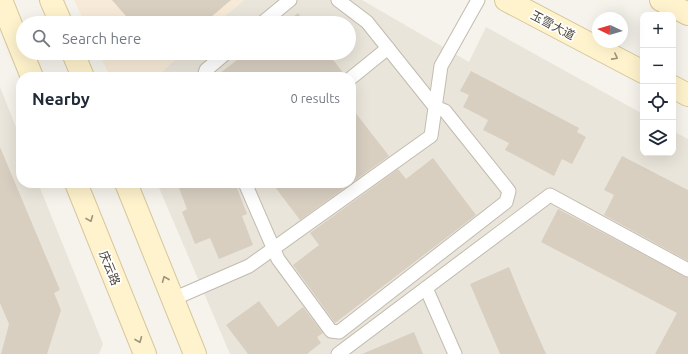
<!DOCTYPE html>
<meta charset="utf-8">
<style>
:root{--surface:#fff;--page:#f2f2f3;--text:#1f2937;--muted:#747a83;--line:#e0e1e3}
body{margin:0;font-family:Ubuntu,"Noto Sans SC",sans-serif;background:var(--page);color:var(--text)}
.controls{position:absolute;right:12px;top:12px;display:grid;overflow:hidden;border-radius:8px;box-shadow:0 4px 16px #0002}
.controls button{width:36px;height:36px;display:grid;place-items:center;padding:0;border:0;border-bottom:1px solid var(--line);background:var(--surface);color:var(--text);font:20px sans-serif}
.compass{position:absolute;left:592px;top:12px;width:36px;height:36px;border-radius:50%;background:var(--surface);box-shadow:0 4px 16px #0002;rotate:274deg}
.list{margin:0;padding:0;list-style:none}
h2{display:flex;justify-content:space-between;align-items:center;height:52px;margin:0;padding:0 16px;font-size:17px}
h2 small{font-size:13px;font-weight:400;color:var(--muted)}
.icon{flex:none;width:22px;height:22px;fill:none;stroke:currentColor;stroke-width:2;stroke-linecap:round;stroke-linejoin:round}
.map{position:relative;flex:none;width:688px;height:354px;overflow:hidden}
.search{position:absolute;background:var(--surface);box-shadow:0 4px 16px #0002;left:16px;top:16px;width:340px;height:44px;display:flex;align-items:center;gap:10px;box-sizing:border-box;padding:0 14px;border-radius:22px;color:var(--muted);font-size:15px}
.panel{position:absolute;background:var(--surface);box-shadow:0 4px 16px #0002;left:16px;top:72px;width:340px;height:116px;border-radius:16px}
.map>svg:first-child{display:block}
.residential{fill:#eae5da}
.commercial{fill:#f7ead8}
.building{fill:#d8cfc1}
.lines{fill:none;stroke-linecap:round;stroke-linejoin:round}
.service-casing{stroke:#c2bbae;stroke-width:15}
.secondary-casing{stroke:#d6c79b;stroke-width:24}
.service{stroke:#fff;stroke-width:13}
.secondary{stroke:#fff3cd;stroke-width:22}
.oneway{stroke:#9c937c}
.labels{text-anchor:middle;dominant-baseline:central;stroke-width:3.5;stroke-linejoin:round;paint-order:stroke}
.street-label{font-size:12px;fill:#4b4439;stroke:#fff}
</style>
<div class="map">
<svg width="688" height="354" viewBox="0 0 688 354">
<rect width="100%" height="100%" fill="#f6f3ec"/>
<g class="residential">
<polygon points="244,0 362,0 469,62 486,27 643,114 643,153 673,153 673,131 688,139 688,354 230,354 157,183 351,183 351,77 156,77 183,53 349,53 349,23 217,23"/>
<polygon points="0,87 21,140 21,183 38,183 103,344 99,354 0,354"/>
</g>
<g class="commercial">
<polygon points="74,0 244,0 217,23 85,23"/>
<polygon points="99,53 183,53 156,77 110,77"/>
</g>
<g class="building">
<polygon points="112,0 231,0 204,23 132,23"/>
<polygon points="298,13 305,23 285,23"/>
<polygon points="246,53 328,53 344,74 343,77 215,77"/>
<polygon points="471,71 579,128 577,132 586,137 572,164 562,159 554,176 505,150 509,143 483,130 488,120 463,107 469,95 460,91"/>
<polygon points="351,107 389,156 300,220 272,183 351,183"/>
<polygon points="0,147 60,290 54,293 61,310 47,354 1,354 9,324 0,303"/>
<polygon points="622,156 688,190 688,261 604,215 614,195 604,190"/>
<polygon points="433,158 476,215 335,323 293,265 319,245 310,233 398,169 406,179"/>
<polygon points="177,183 235,183 247,214 242,216 253,245 219,259 210,238 195,244 182,212 187,209"/>
<polygon points="558,209 688,278 688,354 655,354 677,313 541,242"/>
<polygon points="509,267 524,304 546,354 500,354 470,284"/>
<polygon points="259,301 278,327 303,307 323,333 317,337 321,343 307,354 248,354 226,325"/>
<polygon points="414,332 423,354 362,354"/>
</g>
<g class="lines">
<defs>
<g id="service">
<polyline points="262,23 290,0"/>
<polyline points="204,77 206,70 226,53"/>
<polyline points="351,78 388,48"/>
<polyline points="245,183 278,259 331,331 339,332 506,202 509,191 445,111 435,107 367,22 338,0"/>
<polyline points="426,288 455,354"/>
<polyline points="173,299 249,266 431,136 441,66 478,0"/>
<polyline points="338,354 550,195 688,270"/>
</g>
<g id="secondary">
<polyline points="1,0 32,77"/>
<polyline points="51,0 61,23"/>
<polyline points="506,0 643,72"/>
<polyline points="661,0 688,14"/>
<polyline points="73,53 83,77"/>
<polyline points="673,87 688,95"/>
<polyline points="76,183 145,354"/>
<polyline points="126,183 195,354"/>
</g>
</defs>
<use href="#service" class="service-casing"/>
<use href="#secondary" class="secondary-casing"/>
<use href="#service" class="service"/>
<use href="#secondary" class="secondary"/>
</g>
<defs><path id="oneway-chevron" d="M-2-3.5L2.5 0L-2 3.5" fill="none" stroke-width="1.6" stroke-linecap="round" stroke-linejoin="round"/></defs>
<g class="oneway">
<use href="#oneway-chevron" transform="translate(615 57) rotate(28)"/>
<use href="#oneway-chevron" transform="translate(90 219) rotate(68)"/>
<use href="#oneway-chevron" transform="translate(165 279) rotate(-112)"/>
<use href="#oneway-chevron" transform="translate(139 340) rotate(68)"/>
</g>
<g class="labels">
<g class="street-label">
<text transform="translate(553 25) rotate(28)">玉雪大道</text>
<text transform="translate(110 268) rotate(68)">庆云路</text>
</g>
</g>
</svg>
<div class="controls">
<button>+</button>
<button>−</button>
<button><svg class="icon" aria-label="locate" viewBox="0 0 24 24"><circle cx="12" cy="12" r="6"/><path d="M12 2v4M12 18v4M2 12h4M18 12h4"/></svg></button>
<button><svg class="icon" aria-label="layers" viewBox="0 0 24 24"><path d="M12 4l9 5-9 5-9-5zM3 14l9 5 9-5"/></svg></button>
</div>
<svg class="compass" viewBox="-18 -18 36 36"><path d="M0-13l5 13h-10z" fill="#e53935"/><path d="M0 13l5-13h-10z" fill="#747a83"/></svg>
<div class="search"><svg class="icon" aria-label="search" viewBox="0 0 24 24"><circle cx="10" cy="10" r="6"/><path d="M15 15l6 6"/></svg>Search here</div>
<section class="panel">
<h2>Nearby<small>0 results</small></h2>
<ul class="list">
</ul>
</section>
</div>
